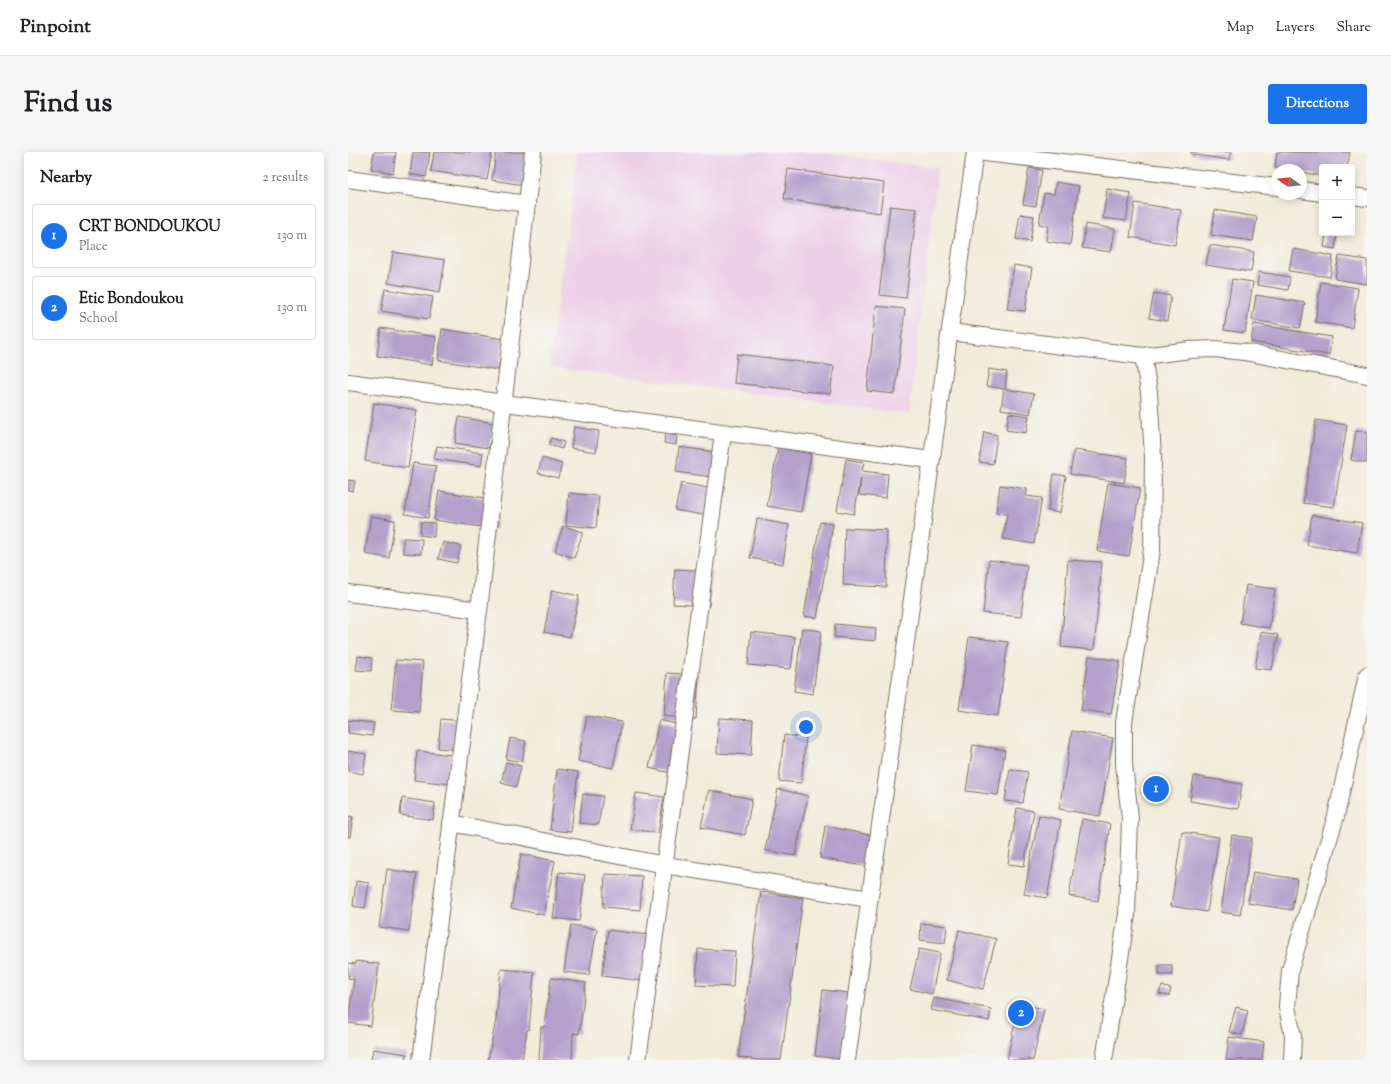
<!DOCTYPE html>
<meta charset="utf-8">
<style>
:root{--surface:#fff;--page:#f6f6f6;--text:#202124;--muted:#757577;--line:#e0e0e0;--accent:#1a73e8}
body{margin:0;font-family:"Sorts Mill Goudy",serif;background:var(--page);color:var(--text)}
.controls{position:absolute;right:12px;top:12px;display:grid;overflow:hidden;border-radius:4px;box-shadow:0 2px 10px #0003}
.controls button{width:36px;height:36px;display:grid;place-items:center;padding:0;border:0;border-bottom:1px solid var(--line);background:var(--surface);color:var(--text);font:20px sans-serif}
.compass{position:absolute;left:923px;top:12px;width:36px;height:36px;border-radius:50%;background:var(--surface);box-shadow:0 2px 10px #0003;rotate:284deg}
.you{position:absolute;left:458px;top:575px;width:14px;height:14px;margin:-10px;border:3px solid #fff;border-radius:50%;background:#1a73e8;box-shadow:0 0 0 6px #1a73e833}
.badge{display:grid;place-items:center;width:26px;height:26px;border-radius:50%;background:var(--accent);color:#fff;font-size:13px;font-weight:700}
.pin{position:absolute;translate:-50% -50%;border:2px solid #fff;box-shadow:0 1px 4px #0006}
.list{margin:0;padding:0;list-style:none}
h2{display:flex;justify-content:space-between;align-items:center;height:52px;margin:0;padding:0 16px;font-size:17px}
h2 small{font-size:13px;font-weight:400;color:var(--muted)}
.list li{display:grid;grid-template-columns:26px 1fr auto;gap:12px;align-items:center;box-sizing:border-box;height:64px;margin:0 8px 8px;padding:0 8px;border:1px solid var(--line);border-radius:4px}
.list b{display:block;font-size:15px;white-space:nowrap}
.list p{margin:0;font-size:13px;white-space:nowrap;color:var(--muted)}
.list em{font-size:13px;font-style:normal;color:var(--muted)}
.map{position:relative;flex:none;width:1019px;height:908px;overflow:hidden;border-radius:4px}
header{display:flex;align-items:center;gap:24px;box-sizing:border-box;height:56px;padding:0 20px;background:var(--surface);border-bottom:1px solid var(--line)}
header strong{font-size:19px}
nav{display:flex;gap:22px;margin-inline-start:auto;font-size:14px}
.intro{display:flex;align-items:center;justify-content:space-between;box-sizing:border-box;height:96px;padding:0 24px}
h1{margin:0;font-size:28px}
.button{padding:10px 18px;border-radius:4px;background:var(--accent);color:#fff;font-size:14px;font-weight:700}
main{display:flex;gap:24px;padding:0 24px}
aside{flex:1;background:var(--surface);border-radius:4px;box-shadow:0 2px 10px #0003}
.map>svg:first-child{display:block}
.built{fill:#edd0e8}
.building{fill:#b5a0cc}
.lines{fill:none;stroke-linecap:round;stroke-linejoin:round}
.minor-casing{stroke:#7b6e5f;stroke-width:18}
.minor{stroke:#fff;stroke-width:16}
</style>
<header>
<strong>Pinpoint</strong>
<nav><a>Map</a><a>Layers</a><a>Share</a></nav>
</header>
<div class="intro"><h1>Find us</h1><a class="button">Directions</a></div>
<main>
<aside>
<h2>Nearby<small>2 results</small></h2>
<ul class="list">
<li><span class="badge">1</span><div><b>CRT BONDOUKOU</b><p>Place</p></div><em>130 m</em></li>
<li><span class="badge">2</span><div><b>Etic Bondoukou</b><p>School</p></div><em>130 m</em></li>
</ul>
</aside>
<div class="map">
<svg width="1019" height="908" viewBox="0 0 1019 908">
<rect width="100%" height="100%" fill="#f6f6f2"/>
<filter id="ink" filterUnits="userSpaceOnUse"><feTurbulence type="fractalNoise" baseFrequency=".025" numOctaves="2"/><feDisplacementMap in="SourceGraphic" scale="8" xChannelSelector="R" yChannelSelector="G"/><feConvolveMatrix kernelMatrix="1 2 1 2 8 2 1 2 1" color-interpolation-filters="sRGB"/></filter>
<filter id="wash" filterUnits="userSpaceOnUse"><feTurbulence type="fractalNoise" baseFrequency=".012" numOctaves="4" result="noise"/><feDisplacementMap in="SourceGraphic" scale="16" xChannelSelector="R" yChannelSelector="G"/><feGaussianBlur stdDeviation="0.9" result="paint"/><feColorMatrix in="noise" values="0 0 0 0 0 0 0 0 0 0 0 0 0 0 0 0 0 1.4 0 .05"/><feComposite in="paint" operator="in"/></filter>
<g filter="url(#wash)">
<rect width="100%" height="100%" fill="#f1ebd9"/>
<polygon class="built" points="230,0 468,0 590,16 561,262 201,215"/>
<g id="blocks">
<g class="building">
<polygon points="26,0 48,0 45,21 23,17"/>
<polygon points="65,0 82,0 78,25 62,22"/>
<polygon points="86,0 144,0 139,28 83,19"/>
<polygon points="148,0 176,0 193,3 188,35 144,28"/>
<polygon points="843,0 883,0 881,8 843,2"/>
<polygon points="929,0 1002,0 999,15 974,15 974,24 953,20 953,18 939,18 927,16"/>
<polygon points="681,16 694,18 688,54 675,52"/>
<polygon points="440,17 536,31 532,61 436,47"/>
<polygon points="708,30 731,34 722,93 698,89 700,74 691,72 696,41 706,42"/>
<polygon points="759,37 783,41 778,69 755,66"/>
<polygon points="787,51 833,58 827,93 782,85"/>
<polygon points="542,54 569,57 558,146 531,143"/>
<polygon points="867,58 909,65 905,89 863,83"/>
<polygon points="672,62 686,64 682,90 668,87"/>
<polygon points="738,72 767,77 763,100 734,96"/>
<polygon points="978,81 989,81 987,97 976,95"/>
<polygon points="862,93 906,100 903,120 858,113"/>
<polygon points="945,97 985,104 982,125 941,119"/>
<polygon points="45,100 97,108 92,140 40,131"/>
<polygon points="991,104 1019,108 1019,132 987,127"/>
<polygon points="666,113 684,116 677,159 659,157"/>
<polygon points="911,120 942,125 940,138 909,133"/>
<polygon points="884,127 905,130 897,181 876,178"/>
<polygon points="973,130 1010,136 1004,176 967,170"/>
<polygon points="37,137 85,145 81,167 33,159"/>
<polygon points="806,141 823,144 819,169 801,166"/>
<polygon points="908,143 957,151 952,176 904,168"/>
<polygon points="528,154 557,157 547,242 519,239"/>
<polygon points="906,172 984,185 981,203 903,190"/>
<polygon points="33,176 88,185 84,213 29,204"/>
<polygon points="94,177 156,187 150,218 90,208"/>
<polygon points="389,202 486,214 482,242 386,231"/>
<polygon points="641,217 659,220 657,237 686,242 682,262 653,257 656,237 638,234"/>
<polygon points="26,251 69,258 60,316 17,309"/>
<polygon points="661,261 681,264 678,281 658,278"/>
<polygon points="111,265 146,271 141,296 107,291"/>
<polygon points="968,268 999,273 986,355 955,351"/>
<polygon points="226,275 251,279 248,300 223,296"/>
<polygon points="1008,279 1019,280 1019,311 1003,308"/>
<polygon points="636,280 649,283 645,312 631,310"/>
<polygon points="317,282 329,284 328,293 316,291"/>
<polygon points="203,286 216,290 214,297 201,293"/>
<polygon points="89,294 135,301 133,314 86,307"/>
<polygon points="331,295 374,301 371,326 328,320"/>
<polygon points="430,296 463,302 453,360 419,354"/>
<polygon points="726,298 780,306 776,331 722,322"/>
<polygon points="194,306 214,312 210,326 190,321"/>
<polygon points="498,307 516,310 514,319 540,322 538,346 511,343 513,326 506,362 489,359"/>
<polygon points="65,311 88,314 80,366 57,362"/>
<polygon points="706,322 718,324 712,361 700,359"/>
<polygon points="0,328 7,329 5,339 0,338"/>
<polygon points="333,331 376,339 371,366 327,358"/>
<polygon points="760,331 792,336 781,404 749,399"/>
<polygon points="652,333 679,337 678,344 694,346 686,392 655,387 659,362 648,361"/>
<polygon points="91,339 151,348 147,377 86,368"/>
<polygon points="221,341 251,344 248,376 218,373"/>
<polygon points="964,363 1014,371 1009,401 959,393"/>
<polygon points="23,364 47,368 41,406 17,402"/>
<polygon points="409,367 441,373 435,412 402,406"/>
<polygon points="73,370 87,371 86,385 72,383"/>
<polygon points="472,370 485,372 469,466 456,464"/>
<polygon points="215,374 235,380 226,406 207,399"/>
<polygon points="497,376 539,378 538,435 495,433"/>
<polygon points="55,386 74,387 73,402 55,401"/>
<polygon points="95,390 113,394 109,411 90,407"/>
<polygon points="641,408 679,413 673,465 635,461"/>
<polygon points="720,408 754,410 746,498 713,495"/>
<polygon points="327,417 363,419 361,454 325,452"/>
<polygon points="898,433 927,437 921,476 892,471"/>
<polygon points="204,438 231,444 222,485 196,480"/>
<polygon points="487,472 528,476 527,489 486,485"/>
<polygon points="454,476 473,479 465,542 446,539"/>
<polygon points="403,480 447,485 443,517 400,513"/>
<polygon points="913,480 930,483 924,518 907,516"/>
<polygon points="621,485 660,490 650,564 611,558"/>
<polygon points="10,504 24,506 23,519 8,518"/>
<polygon points="741,504 772,509 763,562 733,558"/>
<polygon points="48,508 75,510 71,560 43,558"/>
<polygon points="319,521 351,523 348,567 316,564"/>
<polygon points="239,564 274,570 265,616 230,609"/>
<polygon points="371,566 405,568 403,603 369,601"/>
<polygon points="93,567 115,569 113,598 90,596"/>
<polygon points="0,568 26,571 24,584 0,581"/>
<polygon points="311,568 344,576 332,623 301,616"/>
<polygon points="724,579 765,586 752,664 711,657"/>
<polygon points="436,583 458,586 453,631 431,629"/>
<polygon points="162,586 178,589 174,610 158,607"/>
<polygon points="625,593 657,598 650,643 618,639"/>
<polygon points="0,599 18,602 15,622 0,619"/>
<polygon points="69,599 104,603 102,632 66,628"/>
<polygon points="158,610 173,614 168,635 153,631"/>
<polygon points="209,617 230,620 223,680 202,678"/>
<polygon points="662,617 680,620 675,651 657,649"/>
<polygon points="846,624 894,632 890,657 842,649"/>
<polygon points="430,637 460,644 447,704 417,698"/>
<polygon points="361,638 404,647 397,683 353,675"/>
<polygon points="288,641 316,645 310,681 282,677"/>
<polygon points="235,642 255,644 250,673 231,671"/>
<polygon points="54,646 87,651 85,668 52,663"/>
<polygon points="669,656 686,659 676,714 660,712"/>
<polygon points="691,663 713,668 699,746 676,742"/>
<polygon points="0,664 5,665 2,685 0,685"/>
<polygon points="734,667 762,672 750,749 721,744"/>
<polygon points="477,674 527,684 521,715 472,706"/>
<polygon points="834,680 871,685 859,760 823,754"/>
<polygon points="884,683 904,686 892,763 873,760"/>
<polygon points="173,702 207,709 196,763 163,756"/>
<polygon points="39,717 69,722 61,779 31,775"/>
<polygon points="211,720 237,723 231,769 205,766"/>
<polygon points="905,720 949,727 944,758 900,751"/>
<polygon points="257,722 294,724 292,758 255,755"/>
<polygon points="8,729 21,731 17,756 5,754"/>
<polygon points="413,740 455,746 433,908 410,908 390,905"/>
<polygon points="573,771 599,774 597,791 572,788"/>
<polygon points="223,773 249,777 241,823 216,820"/>
<polygon points="260,778 301,783 295,829 254,824"/>
<polygon points="611,778 648,787 635,837 599,828"/>
<polygon points="350,797 387,799 385,835 348,833"/>
<polygon points="571,797 592,801 584,842 562,837"/>
<polygon points="8,809 31,812 23,874 0,871 6,827 0,826 0,811 8,812"/>
<rect x="811" y="813" width="13" height="10"/>
<polygon points="153,817 186,820 181,878 179,878 174,908 140,908 148,868"/>
<polygon points="203,826 238,831 231,882 225,881 224,908 191,908 193,875 196,875"/>
<polygon points="814,834 823,837 821,844 811,842"/>
<polygon points="475,838 501,841 493,907 467,904"/>
<polygon points="586,846 643,857 641,869 583,858"/>
<polygon points="671,851 696,857 685,908 659,908"/>
<polygon points="888,855 900,858 894,883 881,880"/>
<polygon points="881,885 916,890 914,908 878,908"/>
<polygon points="25,897 59,902 58,908 23,908"/>
</g>
</g>
</g>
<g filter="url(#ink)">
<use href="#blocks" fill-opacity="0" stroke="#7b6e5f" stroke-width="1"/>
<g class="lines">
<defs>
<g id="minor">
<polyline points="628,0 929,35"/>
<polyline points="0,27 179,52"/>
<polyline points="953,38 974,41"/>
<polyline points="1004,44 1019,46"/>
<polyline points="602,180 795,204 842,198 867,197 896,200 1019,223"/>
<polyline points="0,230 583,308"/>
<polyline points="0,441 131,458"/>
<polyline points="103,671 317,713 521,747"/>
<polyline points="73,908 131,458 185,0"/>
<polyline points="290,908 375,281"/>
<polyline points="499,908 627,0"/>
<polyline points="756,908 779,762 782,666 776,612 776,570 804,398 805,305 801,240 795,204"/>
<polyline points="944,908 945,884 939,855 942,818 988,664 1019,523"/>
</g>
</defs>
<use href="#minor" class="minor-casing"/>
<use href="#minor" class="minor"/>
</g>
</g>
</svg>
<div class="controls">
<button>+</button>
<button>−</button>
</div>
<svg class="compass" viewBox="-18 -18 36 36"><path d="M0-13l5 13h-10z" fill="#e53935"/><path d="M0 13l5-13h-10z" fill="#757577"/></svg>
<div class="you"></div>
<div class="pin badge" style="left:808px;top:637px">1</div>
<div class="pin badge" style="left:673px;top:861px">2</div>
</div>
</main>
